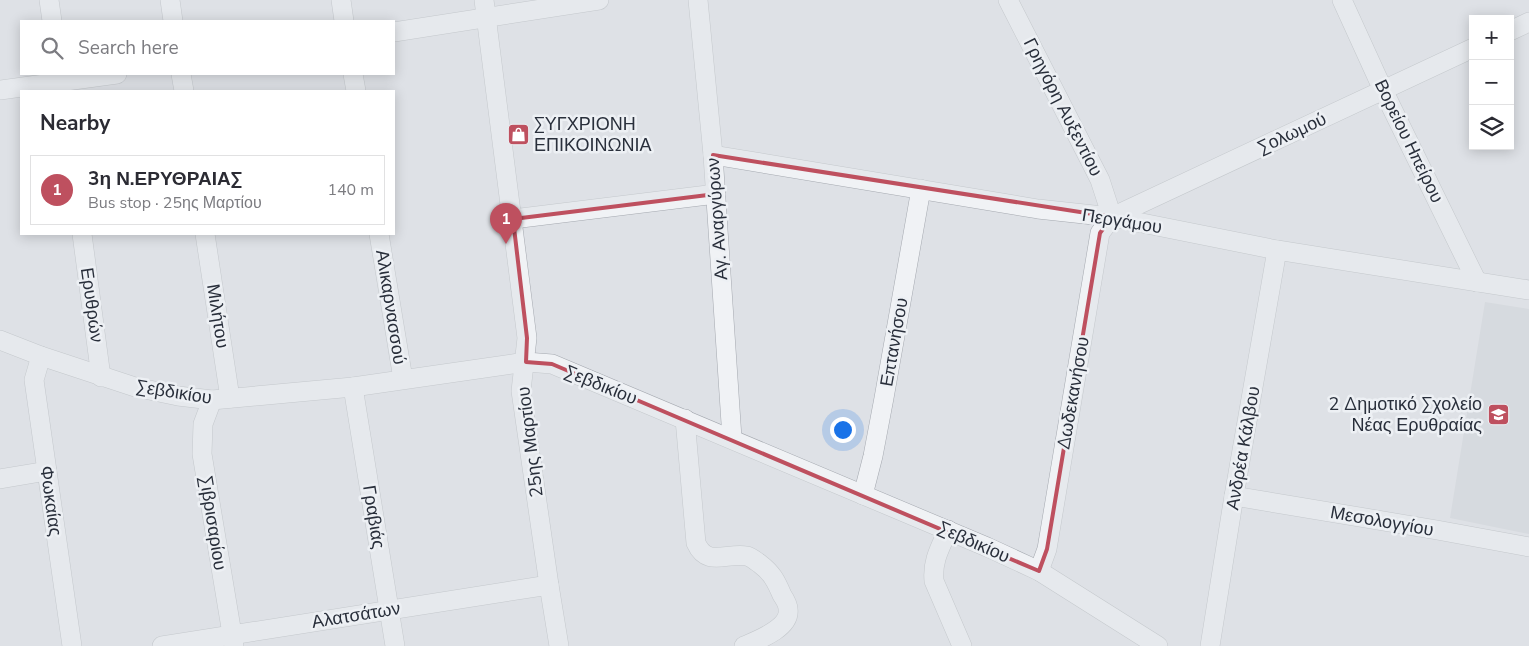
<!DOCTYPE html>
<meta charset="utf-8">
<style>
:root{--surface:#fff;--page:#f7f7f7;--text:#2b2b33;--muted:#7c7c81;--line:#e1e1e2;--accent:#be505f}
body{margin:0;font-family:"Nunito Sans",sans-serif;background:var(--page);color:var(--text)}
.controls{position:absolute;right:15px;top:15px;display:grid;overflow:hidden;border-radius:0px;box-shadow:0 2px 12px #0003}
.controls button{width:45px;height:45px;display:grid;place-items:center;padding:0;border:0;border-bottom:1px solid var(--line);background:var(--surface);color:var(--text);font:25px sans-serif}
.you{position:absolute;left:842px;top:429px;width:18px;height:18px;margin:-12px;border:4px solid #fff;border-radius:50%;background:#1a73e8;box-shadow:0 0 0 8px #1a73e833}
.badge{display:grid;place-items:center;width:32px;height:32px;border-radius:50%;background:var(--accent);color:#fff;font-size:16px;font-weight:700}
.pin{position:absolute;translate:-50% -41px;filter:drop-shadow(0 1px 2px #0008)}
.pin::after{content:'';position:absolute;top:26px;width:18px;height:15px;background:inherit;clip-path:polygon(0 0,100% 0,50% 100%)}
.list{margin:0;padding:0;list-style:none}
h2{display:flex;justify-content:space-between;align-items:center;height:65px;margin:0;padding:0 20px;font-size:21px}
h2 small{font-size:16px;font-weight:400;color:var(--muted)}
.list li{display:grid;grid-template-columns:32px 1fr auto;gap:15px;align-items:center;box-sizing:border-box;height:70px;margin:0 10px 10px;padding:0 10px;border:1px solid var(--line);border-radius:0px}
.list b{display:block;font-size:19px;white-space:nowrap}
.list p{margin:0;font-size:16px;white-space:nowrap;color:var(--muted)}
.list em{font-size:16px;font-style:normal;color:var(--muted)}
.icon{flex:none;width:28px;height:28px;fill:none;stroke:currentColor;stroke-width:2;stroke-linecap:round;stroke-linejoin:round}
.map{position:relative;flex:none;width:1529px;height:646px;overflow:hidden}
.search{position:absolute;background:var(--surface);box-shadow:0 2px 12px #0003;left:20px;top:20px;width:375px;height:55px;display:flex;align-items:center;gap:12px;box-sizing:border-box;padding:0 18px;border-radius:0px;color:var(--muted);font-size:19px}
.panel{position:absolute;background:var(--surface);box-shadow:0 2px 12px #0003;left:20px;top:90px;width:375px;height:145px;border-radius:0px}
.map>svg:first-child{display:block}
.built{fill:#cdd0d7}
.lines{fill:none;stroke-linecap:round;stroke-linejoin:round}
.minor-casing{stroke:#a4a8af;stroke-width:20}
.minor{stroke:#f0f2f5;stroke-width:19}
.marked{fill:none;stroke:#be505f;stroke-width:4;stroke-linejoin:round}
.labels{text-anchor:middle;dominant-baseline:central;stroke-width:5;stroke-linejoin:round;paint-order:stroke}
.street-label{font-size:18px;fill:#292f3b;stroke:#edf0f4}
.poi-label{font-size:18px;fill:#292f3b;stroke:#edf0f4;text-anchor:start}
</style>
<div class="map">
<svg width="1529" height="646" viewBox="0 0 1529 646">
<rect width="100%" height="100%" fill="#dee1e6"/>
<polygon class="built" points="1485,302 1529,309 1529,534 1450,518"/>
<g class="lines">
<defs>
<g id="minor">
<polyline points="49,0 52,21"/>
<polyline points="170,0 173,21"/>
<polyline points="341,0 344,21"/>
<polyline points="484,0 527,338 521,391 549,585 559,646"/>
<polyline points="698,0 713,155 732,438"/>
<polyline points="1008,0 1100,180 1112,217"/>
<polyline points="1342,0 1383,90 1477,282"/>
<polyline points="1510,31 1529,22"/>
<polyline points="394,32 599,0"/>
<polyline points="181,74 184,91"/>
<polyline points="353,74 356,91"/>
<polyline points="0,90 117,74"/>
<polyline points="713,155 1038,209 1112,217 1277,250 1529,290"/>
<polyline points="513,219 716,194"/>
<polyline points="82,234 101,377"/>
<polyline points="205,234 230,398"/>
<polyline points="379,234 403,379"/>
<polyline points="0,340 41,356 135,387 178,396 212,400 353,387 526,362 552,364 987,547 1039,571 1158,646"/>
<polyline points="41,356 34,380 72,646"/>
<polyline points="353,387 395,646"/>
<polyline points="212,400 203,424 202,454 234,646"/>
<path d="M685,419L696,543C707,568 727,552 747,556C751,557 756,561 760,564C772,573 776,581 782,595C784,598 788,604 788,609C791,628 758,640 744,646"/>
<polyline points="0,479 47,471"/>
<polyline points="863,495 873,456 884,398 921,189"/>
<polyline points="1234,496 1437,530 1529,547"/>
<path d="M948,530C940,548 932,561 934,581L962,646"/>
<polyline points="1039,571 1047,549 1100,233 1112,217 1473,48"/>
<polyline points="162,646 549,585"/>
<polyline points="1210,646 1234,496 1277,250"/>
</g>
</defs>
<use href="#minor" class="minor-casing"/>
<use href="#minor" class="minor"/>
</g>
<path d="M0 0H1529V646H0ZM713,155L1112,217L1100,233L1047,549L1039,571L552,364L526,362L527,338L513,219L716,194Z" fill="#dee1e6" fill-opacity=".55" fill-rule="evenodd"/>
<path class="marked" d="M713,155L1112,217L1100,233L1047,549L1039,571L552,364L526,362L527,338L513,219L716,194Z"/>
<defs>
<symbol id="shop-square" viewBox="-11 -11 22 22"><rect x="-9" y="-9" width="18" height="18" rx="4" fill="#be505f" stroke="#edf0f4"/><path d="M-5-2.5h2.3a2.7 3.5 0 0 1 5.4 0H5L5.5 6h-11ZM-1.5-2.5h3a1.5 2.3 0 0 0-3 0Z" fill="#fff"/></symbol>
<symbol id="school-square" viewBox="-11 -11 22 22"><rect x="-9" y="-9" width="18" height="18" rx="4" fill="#be505f" stroke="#edf0f4"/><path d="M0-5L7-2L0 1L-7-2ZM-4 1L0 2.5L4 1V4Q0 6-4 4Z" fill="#fff"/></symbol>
</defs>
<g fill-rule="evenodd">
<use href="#shop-square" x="506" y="122" width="25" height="25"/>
<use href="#school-square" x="1486" y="402" width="25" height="25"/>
</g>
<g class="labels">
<g class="street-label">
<text transform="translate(1063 107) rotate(63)">Γρηγόρη Αυξεντίου</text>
<text transform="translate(1292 133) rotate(-25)">Σολωμού</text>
<text transform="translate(1409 141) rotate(64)">Βορείου Ηπείρου</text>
<text transform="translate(717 219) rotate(-94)">Αγ. Αναργύρων</text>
<text transform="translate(1122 221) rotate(9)">Περγάμου</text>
<text transform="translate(92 305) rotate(82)">Ερυθρών</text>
<text transform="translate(391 307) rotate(81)">Αλικαρνασσού</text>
<text transform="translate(218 316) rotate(81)">Μιλήτου</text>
<text transform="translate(894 342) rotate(-80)">Επτανήσου</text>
<text transform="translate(601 385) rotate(22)">Σεβδικίου</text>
<text transform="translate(174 392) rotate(9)">Σεβδικίου</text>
<text transform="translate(1073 393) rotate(-80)">Δωδεκανήσου</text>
<text transform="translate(530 442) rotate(-97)">25ης Μαρτίου</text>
<text transform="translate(1243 448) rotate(-80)">Ανδρέα Κάλβου</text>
<text transform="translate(51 501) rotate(82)">Φωκαίας</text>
<text transform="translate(374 517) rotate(81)">Γραβιάς</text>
<text transform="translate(1382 521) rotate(10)">Μεσολογγίου</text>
<text transform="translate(213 523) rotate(81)">Σιβρισαρίου</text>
<text transform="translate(974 542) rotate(24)">Σεβδικίου</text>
<text transform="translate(356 615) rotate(-9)">Αλατσάτων</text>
</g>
<g class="poi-label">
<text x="534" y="124">ΣΥΓΧΡΙΟΝΗ<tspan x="534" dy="21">ΕΠΙΚΟΙΝΩΝΙΑ</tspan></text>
<text x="1482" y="404" text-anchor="end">2 Δημοτικό Σχολείο<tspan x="1482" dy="21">Νέας Ερυθραίας</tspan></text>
</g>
</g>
</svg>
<div class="controls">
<button>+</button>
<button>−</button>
<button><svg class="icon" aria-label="layers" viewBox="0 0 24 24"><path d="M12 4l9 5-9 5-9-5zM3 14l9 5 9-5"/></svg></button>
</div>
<div class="you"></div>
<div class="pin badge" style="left:506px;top:244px">1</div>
<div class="search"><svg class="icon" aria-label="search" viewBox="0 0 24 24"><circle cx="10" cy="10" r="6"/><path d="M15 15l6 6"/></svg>Search here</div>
<section class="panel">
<h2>Nearby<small></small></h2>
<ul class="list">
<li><span class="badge">1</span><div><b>3η Ν.ΕΡΥΘΡΑΙΑΣ</b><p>Bus stop · 25ης Μαρτίου</p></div><em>140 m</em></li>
</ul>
</section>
</div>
